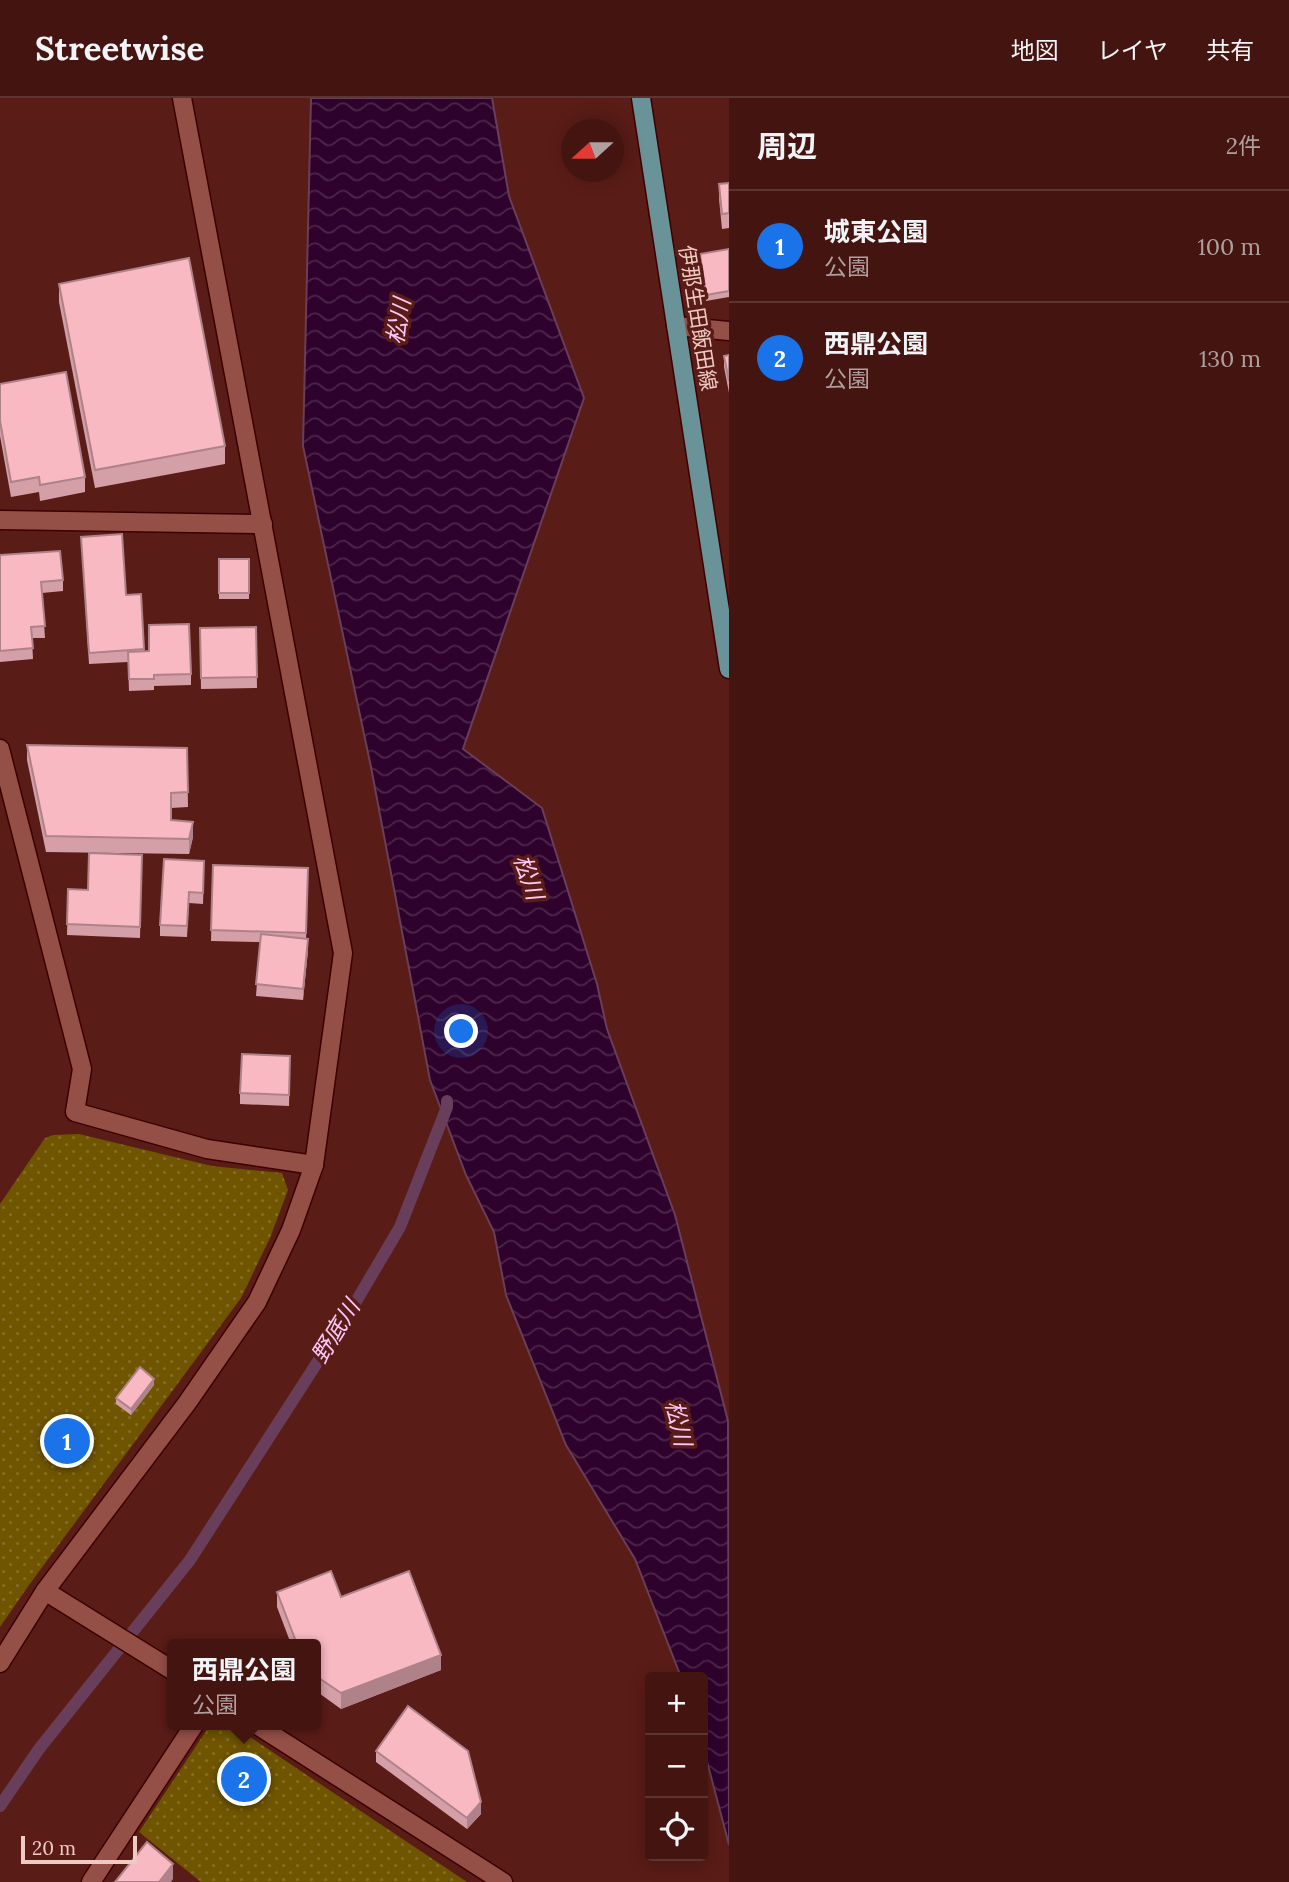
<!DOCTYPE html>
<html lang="ja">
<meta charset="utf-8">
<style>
:root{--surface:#441510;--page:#4e221e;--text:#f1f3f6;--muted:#af9f9f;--line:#5c3430;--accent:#1a73e8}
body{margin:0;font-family:Lora,"Noto Sans JP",serif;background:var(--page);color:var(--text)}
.controls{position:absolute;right:21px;bottom:21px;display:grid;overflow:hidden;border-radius:7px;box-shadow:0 4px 18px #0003}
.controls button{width:63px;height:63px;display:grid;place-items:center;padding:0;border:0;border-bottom:2px solid var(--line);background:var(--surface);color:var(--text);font:35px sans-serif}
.compass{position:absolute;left:561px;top:21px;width:63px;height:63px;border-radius:50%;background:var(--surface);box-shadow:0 4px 18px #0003;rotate:249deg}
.scale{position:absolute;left:21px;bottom:18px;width:116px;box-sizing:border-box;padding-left:7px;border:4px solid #f1c9c3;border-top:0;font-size:19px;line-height:24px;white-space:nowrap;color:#f1c9c3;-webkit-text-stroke:5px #5a1c16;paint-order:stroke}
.you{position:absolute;left:462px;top:934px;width:24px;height:24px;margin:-18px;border:5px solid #fff;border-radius:50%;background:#1a73e8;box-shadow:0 0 0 10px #1a73e833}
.badge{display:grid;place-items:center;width:46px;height:46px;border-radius:50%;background:var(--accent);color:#fff;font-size:23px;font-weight:700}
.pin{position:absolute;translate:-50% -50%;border:4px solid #fff;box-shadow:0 2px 7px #0006}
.popup{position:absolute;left:167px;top:1541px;width:154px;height:91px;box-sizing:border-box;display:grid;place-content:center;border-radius:7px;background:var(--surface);filter:drop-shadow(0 2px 5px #0005);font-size:23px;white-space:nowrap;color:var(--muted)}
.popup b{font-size:26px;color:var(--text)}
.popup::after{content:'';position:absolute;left:50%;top:100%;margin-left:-14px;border:14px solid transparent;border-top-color:var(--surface)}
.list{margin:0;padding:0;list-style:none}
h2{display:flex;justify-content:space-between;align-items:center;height:91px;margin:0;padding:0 28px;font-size:30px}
h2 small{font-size:23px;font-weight:400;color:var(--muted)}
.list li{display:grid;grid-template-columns:46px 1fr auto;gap:21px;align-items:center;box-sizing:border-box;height:112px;padding:0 28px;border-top:2px solid var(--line)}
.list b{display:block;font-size:26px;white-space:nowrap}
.list p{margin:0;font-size:23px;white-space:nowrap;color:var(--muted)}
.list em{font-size:23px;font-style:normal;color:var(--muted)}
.icon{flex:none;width:38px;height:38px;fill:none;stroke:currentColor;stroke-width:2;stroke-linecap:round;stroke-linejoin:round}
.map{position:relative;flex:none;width:729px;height:1784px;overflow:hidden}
header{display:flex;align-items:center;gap:42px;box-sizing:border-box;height:98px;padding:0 35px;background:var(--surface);border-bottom:2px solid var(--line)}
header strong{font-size:33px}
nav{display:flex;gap:38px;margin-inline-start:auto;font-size:24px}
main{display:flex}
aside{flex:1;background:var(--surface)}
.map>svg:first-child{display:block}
.grass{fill:url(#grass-dots)}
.water{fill:url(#water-waves);stroke:#683e5a;stroke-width:2}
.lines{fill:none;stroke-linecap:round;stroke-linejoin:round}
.stream{stroke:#683e5a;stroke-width:12}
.minor-casing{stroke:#3d0000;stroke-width:21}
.primary-casing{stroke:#3d0000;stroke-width:21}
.minor{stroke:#945047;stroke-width:18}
.primary{stroke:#6a9299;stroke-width:18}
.wall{fill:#d59fa8}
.shaded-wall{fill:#ae8288}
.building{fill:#f8b9c3;stroke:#ae8288;stroke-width:2}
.labels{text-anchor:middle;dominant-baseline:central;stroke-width:7;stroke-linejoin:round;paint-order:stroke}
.street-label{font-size:21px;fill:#f1c9c3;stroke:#5a1c16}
.water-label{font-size:23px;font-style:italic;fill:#fec8fa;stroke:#5a1c16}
</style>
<header>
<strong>Streetwise</strong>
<nav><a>地図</a><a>レイヤ</a><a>共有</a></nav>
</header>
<main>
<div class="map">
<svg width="729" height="1784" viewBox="0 0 729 1784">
<defs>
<pattern id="grass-dots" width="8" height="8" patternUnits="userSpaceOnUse" patternTransform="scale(1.75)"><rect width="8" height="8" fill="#6f5500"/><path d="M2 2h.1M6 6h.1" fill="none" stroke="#846c24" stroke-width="1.8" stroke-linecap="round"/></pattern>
<pattern id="water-waves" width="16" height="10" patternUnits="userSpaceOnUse" patternTransform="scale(1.75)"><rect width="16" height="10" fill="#2e022d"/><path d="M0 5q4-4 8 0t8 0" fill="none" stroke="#4d264a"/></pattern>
</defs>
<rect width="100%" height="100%" fill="#5a1c16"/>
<g class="grass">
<polygon points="79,1036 212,1068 282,1075 288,1092 270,1140 241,1200 29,1487 0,1529 0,1106 45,1040 53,1037"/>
<polygon points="210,1627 232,1627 467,1784 201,1784 139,1734"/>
</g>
<polygon class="water" points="311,0 492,0 509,98 584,300 463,651 542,710 597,886 607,931 675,1117 728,1323 729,1747 703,1648 703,1579 681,1579 635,1461 566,1347 506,1197 494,1134 466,1077 430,982 371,669 303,348"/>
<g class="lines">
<polyline class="stream" points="0,1708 39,1651 190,1462 351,1212 400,1129 447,1009 447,1003"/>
<defs>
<g id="minor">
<polyline points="676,228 729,233"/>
<polyline points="0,422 263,426"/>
<polyline points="0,651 82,971 75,1014 207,1051 314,1067"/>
<polyline points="45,1493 172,1572"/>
<polyline points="0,1565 45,1493 187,1305 257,1204 291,1132 314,1067 343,855 182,0"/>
<polyline points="257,1627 503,1784"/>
<polyline points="91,1784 194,1627"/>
</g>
<polyline id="primary" points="641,0 729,571"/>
</defs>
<use href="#minor" class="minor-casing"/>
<use href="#primary" class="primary-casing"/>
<use href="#minor" class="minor"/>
<use href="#primary" class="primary"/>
</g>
<g class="wall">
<polygon points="729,85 729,130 722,131 719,101 719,86"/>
<polygon points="729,151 729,199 706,203 700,156"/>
<polygon points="59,186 225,348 225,366 95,390 59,204"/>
<polygon points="729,257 729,295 724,269 724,258"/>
<polygon points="0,286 85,379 85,394 40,403 39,394 11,399 0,338"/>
<polygon points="81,439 126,497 141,496 144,554 191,576 191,587 154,588 154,592 129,593 128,564 89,566"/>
<polygon points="0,457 63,482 63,493 42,495 45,540 32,540 33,561 0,564"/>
<rect x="219" y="461" width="30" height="40"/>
<polygon points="256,529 257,590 201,591 200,530"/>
<polygon points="27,647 187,650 188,709 171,710 171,722 193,739 189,756 46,754 27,662"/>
<polygon points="142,757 140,840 67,837 68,791 88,792"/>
<polygon points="213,767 308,770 306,841 308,852 303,902 256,898 260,844 211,843"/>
<polygon points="204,774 203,806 189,805 187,839 160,838 160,827"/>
<polygon points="290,969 289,1008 240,1006 240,995"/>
<polygon points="154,1287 131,1317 116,1306 116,1300"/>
<polygon points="277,1494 341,1499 441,1572 341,1611 316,1593 316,1546 291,1546 277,1509"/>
<polygon points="376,1653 481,1716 467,1731 376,1664"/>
</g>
<g class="shaded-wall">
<polygon points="193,724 193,739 189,756 189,741"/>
<polygon points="308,841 308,852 303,902 303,891"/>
<polygon points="154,1281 154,1287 131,1317 131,1311"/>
<polygon points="441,1557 441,1572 341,1611 341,1595"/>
<polygon points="481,1704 481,1716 467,1731 467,1720"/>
<polygon points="173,1766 173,1781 171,1784 159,1784"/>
</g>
<g class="building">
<polygon points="729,85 729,115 722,116 719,86"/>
<polygon points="729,151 729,193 706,197 700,156"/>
<polygon points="189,160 225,348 95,372 59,186"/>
<polygon points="729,257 729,283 724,258"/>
<polygon points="66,274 85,379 40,387 39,379 11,384 0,323 0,286"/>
<polygon points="122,436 126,497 141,496 144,551 89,555 81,439"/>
<polygon points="60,453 63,482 41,484 45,528 31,529 33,550 0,553 0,457"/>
<rect x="219" y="461" width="30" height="34"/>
<polygon points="189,526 191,576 154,577 154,581 129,581 128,554 149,553 149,527"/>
<polygon points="256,529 257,579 201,580 200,530"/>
<polygon points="27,647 187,650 188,694 171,695 171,722 193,724 189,741 46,738"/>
<polygon points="89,755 142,757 140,829 67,826 68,791 88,792"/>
<polygon points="164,761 204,763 203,795 189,794 187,828 160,827"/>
<polygon points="213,767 308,770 306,835 211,832"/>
<polygon points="261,836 308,841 303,891 256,886"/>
<polygon points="242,956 290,958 289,997 240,995"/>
<polygon points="140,1269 154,1281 131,1311 116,1300"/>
<polygon points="331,1473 341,1499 409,1473 441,1557 341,1595 316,1578 316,1546 297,1546 277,1494"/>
<polygon points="408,1608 468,1653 481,1704 467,1720 376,1653"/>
<polygon points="147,1744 173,1766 159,1784 115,1784"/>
</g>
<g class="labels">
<g class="street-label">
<text transform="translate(698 220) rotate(81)">伊那生田飯田線</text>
</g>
<g class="water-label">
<text transform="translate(398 223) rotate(-80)">松川</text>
<text transform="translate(529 779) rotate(71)">松川</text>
<text transform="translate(335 1233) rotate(-58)">野底川</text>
<text transform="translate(679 1325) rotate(77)">松川</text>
</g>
</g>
</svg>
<div class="controls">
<button>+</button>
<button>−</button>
<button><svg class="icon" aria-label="locate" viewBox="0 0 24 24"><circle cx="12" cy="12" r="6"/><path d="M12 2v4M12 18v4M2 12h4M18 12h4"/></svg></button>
</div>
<svg class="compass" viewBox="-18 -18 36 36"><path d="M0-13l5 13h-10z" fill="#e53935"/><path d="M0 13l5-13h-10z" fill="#af9f9f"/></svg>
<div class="scale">20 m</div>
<div class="you"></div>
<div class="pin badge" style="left:67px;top:1343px">1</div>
<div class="pin badge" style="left:244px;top:1681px">2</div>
<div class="popup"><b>西鼎公園</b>公園</div>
</div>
<aside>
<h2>周辺<small>2件</small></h2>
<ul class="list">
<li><span class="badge">1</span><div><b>城東公園</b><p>公園</p></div><em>100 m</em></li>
<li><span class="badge">2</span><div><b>西鼎公園</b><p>公園</p></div><em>130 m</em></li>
</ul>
</aside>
</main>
